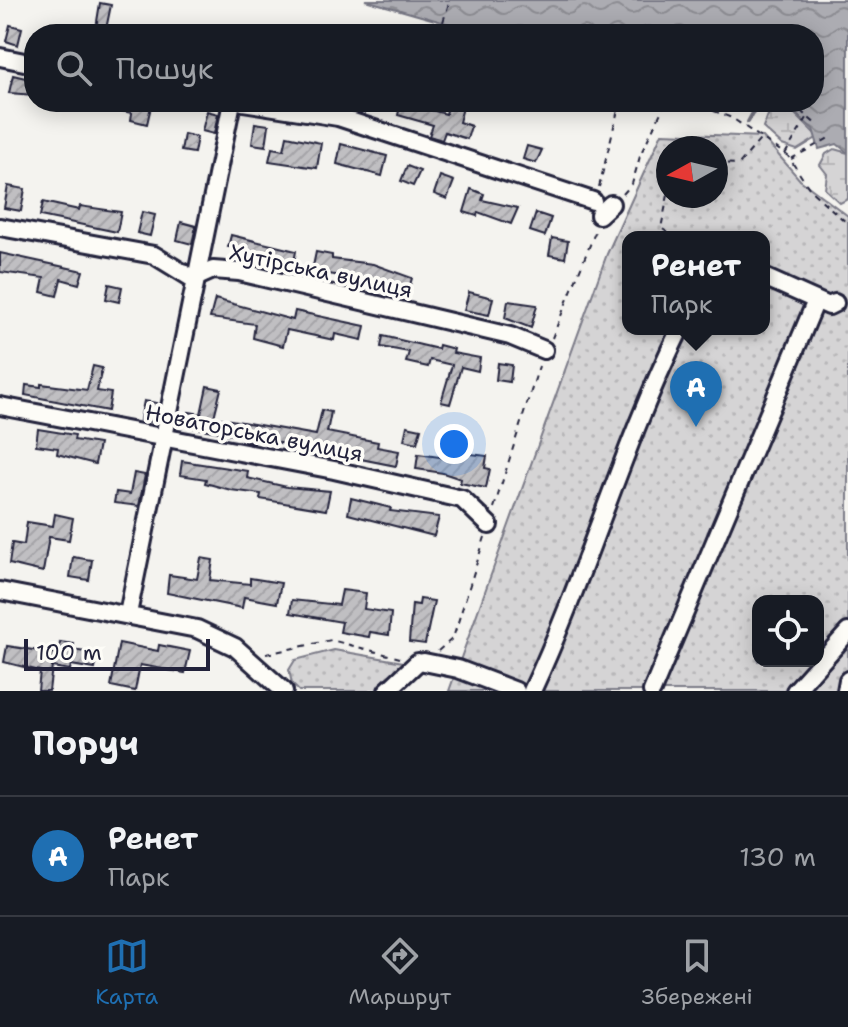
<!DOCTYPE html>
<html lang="uk">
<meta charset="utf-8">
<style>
:root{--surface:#171b24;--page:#242831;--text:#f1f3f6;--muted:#9ea1a6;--line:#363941;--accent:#1f6fb2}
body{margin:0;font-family:"Shantell Sans",sans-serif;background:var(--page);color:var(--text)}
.controls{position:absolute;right:24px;bottom:24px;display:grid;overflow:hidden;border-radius:16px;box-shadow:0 4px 20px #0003}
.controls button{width:72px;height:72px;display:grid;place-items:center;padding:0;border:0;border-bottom:2px solid var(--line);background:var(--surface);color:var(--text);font:40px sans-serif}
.compass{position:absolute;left:656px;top:136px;width:72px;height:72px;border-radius:50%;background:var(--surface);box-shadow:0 4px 20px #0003;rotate:262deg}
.scale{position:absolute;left:24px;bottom:20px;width:186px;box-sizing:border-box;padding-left:8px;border:4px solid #22223b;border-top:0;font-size:22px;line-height:28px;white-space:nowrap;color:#22223b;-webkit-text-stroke:6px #fdfcf7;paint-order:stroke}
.you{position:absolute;left:454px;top:444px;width:28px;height:28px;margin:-20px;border:6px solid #fff;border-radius:50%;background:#1a73e8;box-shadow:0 0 0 12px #1a73e833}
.badge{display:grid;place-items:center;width:52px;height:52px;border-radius:50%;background:var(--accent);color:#fff;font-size:26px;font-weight:700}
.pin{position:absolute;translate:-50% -66px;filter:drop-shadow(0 2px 4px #0008)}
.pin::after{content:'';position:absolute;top:42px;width:28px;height:24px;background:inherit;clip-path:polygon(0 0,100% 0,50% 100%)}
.popup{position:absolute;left:622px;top:231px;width:148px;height:104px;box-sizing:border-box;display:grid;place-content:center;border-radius:16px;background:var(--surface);filter:drop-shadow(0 2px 6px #0005);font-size:26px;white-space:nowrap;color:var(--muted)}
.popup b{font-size:30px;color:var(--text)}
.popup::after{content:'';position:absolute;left:50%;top:100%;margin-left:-16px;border:16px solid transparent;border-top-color:var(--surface)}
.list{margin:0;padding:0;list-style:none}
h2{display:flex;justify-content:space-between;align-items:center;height:104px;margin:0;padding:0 32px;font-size:34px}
h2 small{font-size:26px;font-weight:400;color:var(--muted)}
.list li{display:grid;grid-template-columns:52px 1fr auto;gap:24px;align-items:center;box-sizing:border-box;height:120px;padding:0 32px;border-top:2px solid var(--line)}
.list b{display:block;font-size:30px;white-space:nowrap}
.list p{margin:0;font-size:26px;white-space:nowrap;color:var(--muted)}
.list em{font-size:26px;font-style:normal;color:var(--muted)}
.icon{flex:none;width:44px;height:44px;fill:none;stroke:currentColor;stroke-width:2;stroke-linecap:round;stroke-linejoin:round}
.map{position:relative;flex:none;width:848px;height:691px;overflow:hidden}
.search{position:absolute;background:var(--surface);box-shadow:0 4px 20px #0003;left:24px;right:24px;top:24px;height:88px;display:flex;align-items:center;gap:20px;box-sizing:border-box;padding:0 28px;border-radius:32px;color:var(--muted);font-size:30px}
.sheet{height:224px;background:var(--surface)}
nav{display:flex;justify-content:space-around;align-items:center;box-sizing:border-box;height:112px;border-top:2px solid var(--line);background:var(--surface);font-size:22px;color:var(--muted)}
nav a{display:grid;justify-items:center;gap:4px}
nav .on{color:var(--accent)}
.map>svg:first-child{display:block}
.green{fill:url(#green-dots);stroke:#7c7b88;stroke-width:2;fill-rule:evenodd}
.wetland{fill:url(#wetland-marsh);stroke:#7c7b88;stroke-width:2}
.water{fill:url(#water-waves);stroke:#757582;stroke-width:2}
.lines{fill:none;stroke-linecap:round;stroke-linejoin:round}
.stream{stroke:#757582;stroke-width:4}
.building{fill:url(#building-hatch);stroke:#22223b;stroke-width:2}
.minor-casing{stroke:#22223b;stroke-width:22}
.path{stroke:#22223b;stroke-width:2;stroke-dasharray:6 6;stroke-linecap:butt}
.minor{stroke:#fdfcf7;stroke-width:16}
.labels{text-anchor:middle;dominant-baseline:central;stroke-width:7;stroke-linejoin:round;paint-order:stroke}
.street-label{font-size:22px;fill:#22223b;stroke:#fdfcf7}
</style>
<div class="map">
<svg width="848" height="691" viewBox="0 0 848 691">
<defs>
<pattern id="green-dots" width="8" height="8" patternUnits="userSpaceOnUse" patternTransform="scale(2)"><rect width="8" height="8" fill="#d5d4d5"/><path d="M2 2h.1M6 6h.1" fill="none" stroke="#b7b6b8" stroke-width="1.8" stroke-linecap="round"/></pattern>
<pattern id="wetland-marsh" width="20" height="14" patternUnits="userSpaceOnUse" patternTransform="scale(2)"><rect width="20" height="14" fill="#d5d4d5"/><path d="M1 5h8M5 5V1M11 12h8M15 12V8" fill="none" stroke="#b7b6b8"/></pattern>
<pattern id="water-waves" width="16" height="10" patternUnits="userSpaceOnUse" patternTransform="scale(2)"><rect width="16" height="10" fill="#acacb2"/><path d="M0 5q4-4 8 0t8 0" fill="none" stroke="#8c8c92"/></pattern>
<pattern id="building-hatch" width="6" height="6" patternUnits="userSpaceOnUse" patternTransform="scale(2)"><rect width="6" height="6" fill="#c0bfc2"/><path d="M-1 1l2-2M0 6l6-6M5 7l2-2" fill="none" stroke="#a5a4a8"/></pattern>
</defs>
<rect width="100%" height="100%" fill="#f4f3ef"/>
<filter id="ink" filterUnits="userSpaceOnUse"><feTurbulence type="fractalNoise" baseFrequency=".0125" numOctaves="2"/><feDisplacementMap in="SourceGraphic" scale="16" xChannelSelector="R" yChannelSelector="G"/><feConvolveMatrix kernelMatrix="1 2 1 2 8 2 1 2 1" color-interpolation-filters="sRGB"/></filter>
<g filter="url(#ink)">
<g class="green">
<path d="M662,133L763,137L800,180L848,216V691H449L607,254ZM668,148H716V196H668ZM628,237H764V329H628ZM758,601H818V661H758Z"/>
<polygon points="334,650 409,663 381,691 299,691 292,684 289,670 295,660"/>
</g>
<g class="wetland">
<polygon points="772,105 789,108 818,137 797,150 782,145 763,128"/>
<polygon points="834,149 848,153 848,199 840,203 825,189 827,174 820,165 826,154"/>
</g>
<polygon class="water" points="365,0 848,0 848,153 837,144 819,149 813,129 789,108 772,105 772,102 814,102 814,34 484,34"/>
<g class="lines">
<polyline class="stream" points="748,122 759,102"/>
</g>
<g class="building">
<polygon points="100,3 111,5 105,34 95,34"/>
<polygon points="10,25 22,28 18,45 6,41"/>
<polygon points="13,75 34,80 34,95 9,93"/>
<polygon points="103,102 152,102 147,124 131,120 132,113 102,107"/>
<polygon points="401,102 446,114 449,102 464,104 459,122 471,126 467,139 445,132 442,140 429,136 433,125 398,115"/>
<polygon points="207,111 218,114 214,134 202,131"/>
<polygon points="255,123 269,125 266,146 252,144"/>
<polygon points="184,134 197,137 194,153 181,151"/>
<polygon points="287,136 321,143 317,168 269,161 272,148 284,150"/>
<polygon points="341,144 387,156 382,176 337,164"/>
<polygon points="527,146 542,150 536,163 523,159"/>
<polygon points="407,166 420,171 413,186 401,181"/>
<polygon points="440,176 454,181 447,199 434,194"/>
<polygon points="8,186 25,189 21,211 4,208"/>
<polygon points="471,189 484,194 482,200 518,208 511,224 478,212 477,216 464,212"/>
<polygon points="43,202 79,210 80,206 121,212 117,232 40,216"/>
<polygon points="142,212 155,215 150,236 137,233"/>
<polygon points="536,213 551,218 545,236 530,231"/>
<polygon points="181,222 196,226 192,244 177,240"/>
<polygon points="231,235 296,251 294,263 253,255 251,263 233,260 236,248 228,247"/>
<polygon points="552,238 568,241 565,258 549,255"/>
<polygon points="316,252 332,255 332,259 373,264 412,278 407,295 368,281 312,271"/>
<polygon points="0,253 83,271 79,284 61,279 57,296 41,292 44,278 0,272"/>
<polygon points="109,284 122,287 119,302 106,299"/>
<polygon points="469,292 493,298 489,315 464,310"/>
<polygon points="215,299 293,320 295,311 365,326 362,340 335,334 334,340 287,330 283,346 253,338 255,324 210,318"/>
<polygon points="508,301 537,305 531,328 505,318"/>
<polygon points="383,336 438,349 439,345 454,349 453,353 480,358 478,371 461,367 450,404 441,402 452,365 430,360 428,367 406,362 409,352 381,347"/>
<polygon points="498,363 512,365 510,382 496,380"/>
<polygon points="93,366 102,368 97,391 111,393 108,411 25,395 26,385 41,387 41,384 87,390"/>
<polygon points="207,386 221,389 214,417 316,435 322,410 331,412 327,432 378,442 377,447 399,451 396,466 255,438 254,443 244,441 245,437 186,426 189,412 201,414"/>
<polygon points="144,401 157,403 153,422 140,420"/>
<polygon points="407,426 421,429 417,443 404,440"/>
<polygon points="38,429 75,435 74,440 99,444 95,464 57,454 58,448 36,445"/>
<polygon points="448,451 487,456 485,468 490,469 486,488 460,483 461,479 443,473 416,469 418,454 446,458"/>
<polygon points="182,461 248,471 247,478 287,487 330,491 326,510 260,499 261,494 231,490 205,483 206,479 180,475"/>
<polygon points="134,473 145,475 139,506 114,503 116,492 130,494"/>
<polygon points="351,498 391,508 390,511 439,517 434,536 348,514"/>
<polygon points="55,514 73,518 69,540 49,537 43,572 9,564 12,543 24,545 27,522 53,526"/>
<polygon points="73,557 92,560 89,580 70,577"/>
<polygon points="201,558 213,560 210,580 250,584 250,578 281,583 277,603 244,597 242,608 167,593 169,575 197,579"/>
<polygon points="342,590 366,593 364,609 391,613 389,635 370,632 369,637 340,632 342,622 290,613 292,600 339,605"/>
<polygon points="420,599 434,601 425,644 409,642 412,604 419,605"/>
<polygon points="60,642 74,644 73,650 98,654 95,669 71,665 70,670 52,667 49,691 38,691 40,671 4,662 7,646 59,654"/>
<polygon points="119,643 158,651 159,645 190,651 185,673 140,665 135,691 111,686"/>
</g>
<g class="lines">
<defs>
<g id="minor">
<polyline points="0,57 34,64"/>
<polyline points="243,102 338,117 593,201"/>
<polyline points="599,215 611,204"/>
<polyline points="0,227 154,255 193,279 213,270 239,272 510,336 544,350"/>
<polyline points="764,277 829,306 835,303"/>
<polyline points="0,406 334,470 462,499 489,525"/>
<polyline points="0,591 197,629 235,647 284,691"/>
<polyline points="128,614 232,102"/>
<polyline points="424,662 458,669 516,691"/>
<polyline points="387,691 418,662"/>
<path d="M532,691C587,573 622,446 680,329"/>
<polyline points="652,691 815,303"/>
<polyline points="795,691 848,632"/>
<polyline points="846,691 848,680"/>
</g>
</defs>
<use href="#minor" class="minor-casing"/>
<g class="path">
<polyline points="443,22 450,0"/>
<polyline points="691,102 732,118 788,156 811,191 848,224"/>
<polyline points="791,103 817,125"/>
<polyline points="785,154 807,118"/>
<polyline points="791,159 829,138"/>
<polyline points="716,163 739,164 760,140"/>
<polyline points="599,187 620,102"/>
<polyline points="623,194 632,184 641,153 666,102"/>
<polyline points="668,195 661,228 675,237"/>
<polyline points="552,338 596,230"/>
<polyline points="494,508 539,366"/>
<polyline points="438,651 453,638 485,537"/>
<polyline points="266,654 331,640 400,658"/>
</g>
<use href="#minor" class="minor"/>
</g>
</g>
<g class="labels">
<g class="street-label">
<text transform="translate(321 271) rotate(12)">Хутірська вулиця</text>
<text transform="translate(254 433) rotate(11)">Новаторська вулиця</text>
</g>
</g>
</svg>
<div class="controls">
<button><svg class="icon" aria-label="locate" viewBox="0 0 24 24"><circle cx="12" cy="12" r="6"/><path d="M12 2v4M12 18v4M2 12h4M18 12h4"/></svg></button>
</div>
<svg class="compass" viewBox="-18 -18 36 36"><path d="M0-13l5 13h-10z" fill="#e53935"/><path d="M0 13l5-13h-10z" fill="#9ea1a6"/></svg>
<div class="scale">100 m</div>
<div class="you"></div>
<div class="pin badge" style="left:696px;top:427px">A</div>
<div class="popup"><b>Ренет</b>Парк</div>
<div class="search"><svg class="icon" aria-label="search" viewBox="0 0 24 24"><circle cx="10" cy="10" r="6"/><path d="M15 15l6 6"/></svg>Пошук</div>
</div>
<section class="sheet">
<h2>Поруч<small></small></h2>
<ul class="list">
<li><span class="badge">A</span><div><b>Ренет</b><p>Парк</p></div><em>130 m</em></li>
</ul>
</section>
<nav>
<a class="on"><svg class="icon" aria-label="map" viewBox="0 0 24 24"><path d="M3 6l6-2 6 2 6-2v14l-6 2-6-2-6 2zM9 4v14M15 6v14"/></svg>Карта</a>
<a><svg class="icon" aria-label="directions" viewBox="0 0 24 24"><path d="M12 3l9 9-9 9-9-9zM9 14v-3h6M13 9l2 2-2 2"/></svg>Маршрут</a>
<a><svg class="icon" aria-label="saved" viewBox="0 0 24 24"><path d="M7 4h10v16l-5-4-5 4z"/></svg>Збережені</a>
</nav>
